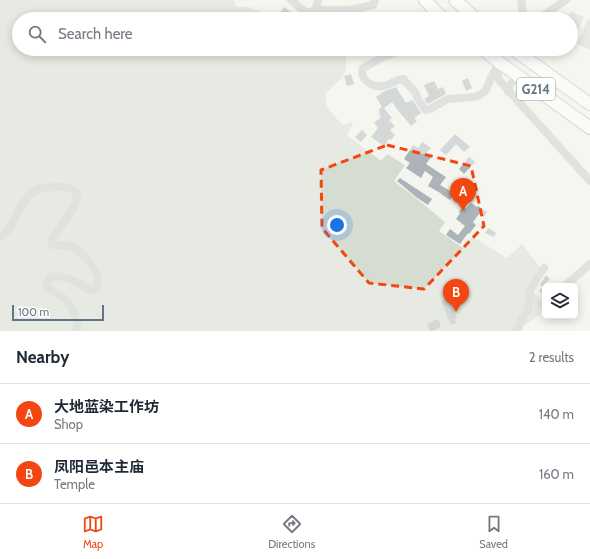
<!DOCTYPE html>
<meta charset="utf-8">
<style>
:root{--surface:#fff;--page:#f6f6f7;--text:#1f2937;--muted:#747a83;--line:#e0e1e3;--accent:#f34611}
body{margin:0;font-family:Cabin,"Noto Sans SC",sans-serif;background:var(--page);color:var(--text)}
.controls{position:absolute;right:12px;bottom:12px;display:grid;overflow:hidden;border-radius:6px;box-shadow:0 2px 10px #0003}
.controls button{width:36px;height:36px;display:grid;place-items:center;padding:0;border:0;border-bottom:1px solid var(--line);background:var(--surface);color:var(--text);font:20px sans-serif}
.scale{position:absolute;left:12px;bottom:10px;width:92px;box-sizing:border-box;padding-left:4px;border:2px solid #607484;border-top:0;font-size:11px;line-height:14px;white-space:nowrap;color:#607484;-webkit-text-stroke:3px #fff;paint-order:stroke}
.you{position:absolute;left:337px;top:225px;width:14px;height:14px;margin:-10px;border:3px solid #fff;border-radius:50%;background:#1a73e8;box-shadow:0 0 0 6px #1a73e833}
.badge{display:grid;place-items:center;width:26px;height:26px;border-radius:50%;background:var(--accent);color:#fff;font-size:13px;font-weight:700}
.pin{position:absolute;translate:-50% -33px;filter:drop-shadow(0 1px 2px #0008)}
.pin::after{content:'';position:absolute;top:21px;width:14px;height:12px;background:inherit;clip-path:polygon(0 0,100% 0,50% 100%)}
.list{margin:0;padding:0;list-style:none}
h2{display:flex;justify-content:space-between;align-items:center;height:52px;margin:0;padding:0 16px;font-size:17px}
h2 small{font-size:13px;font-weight:400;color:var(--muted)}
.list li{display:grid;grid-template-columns:26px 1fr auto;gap:12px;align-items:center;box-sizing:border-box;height:60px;padding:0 16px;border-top:1px solid var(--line)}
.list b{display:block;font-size:15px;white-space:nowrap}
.list p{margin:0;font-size:13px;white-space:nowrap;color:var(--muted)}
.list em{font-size:13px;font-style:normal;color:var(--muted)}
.icon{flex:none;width:22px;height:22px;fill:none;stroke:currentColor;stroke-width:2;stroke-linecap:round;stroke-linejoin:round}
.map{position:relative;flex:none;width:590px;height:331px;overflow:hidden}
.search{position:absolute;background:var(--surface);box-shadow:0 2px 10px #0003;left:12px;right:12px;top:12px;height:44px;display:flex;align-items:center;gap:10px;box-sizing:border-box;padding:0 14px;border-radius:22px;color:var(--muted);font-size:15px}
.sheet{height:172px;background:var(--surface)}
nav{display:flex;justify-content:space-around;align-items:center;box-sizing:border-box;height:56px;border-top:1px solid var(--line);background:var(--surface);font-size:11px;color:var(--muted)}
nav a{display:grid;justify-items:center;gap:2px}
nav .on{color:var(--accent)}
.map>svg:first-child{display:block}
.green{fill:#d5dcd0}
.building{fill:#acb4b9}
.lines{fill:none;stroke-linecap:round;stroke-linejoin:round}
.highway-casing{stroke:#b5b9bc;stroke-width:14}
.minor{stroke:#c6c9cc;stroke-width:8}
.highway{stroke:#fff;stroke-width:12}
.marked{fill:none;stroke:#f34611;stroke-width:3;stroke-dasharray:8 5;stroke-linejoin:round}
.labels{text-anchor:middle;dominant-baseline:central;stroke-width:4;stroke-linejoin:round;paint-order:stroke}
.shield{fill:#fff;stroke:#909ea9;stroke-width:1}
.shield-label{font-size:13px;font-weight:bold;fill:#607484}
</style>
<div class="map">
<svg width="590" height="331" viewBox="0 0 590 331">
<rect width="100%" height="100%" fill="#f5f5f0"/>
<g class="green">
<polygon points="0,0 234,0 236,7 247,7 257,10 275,19 19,19 19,49 336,49 346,54 346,68 343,77 326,93 326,105 342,125 352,122 353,124 347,135 381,161 387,154 405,165 394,181 412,195 445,222 439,231 463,248 473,237 507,258 522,244 540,267 528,285 543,303 539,315 517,331 0,331"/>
<polygon points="571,11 584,17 574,38 571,36 571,19 567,19"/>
<polygon points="588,19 590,20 590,50 577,44"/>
</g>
<g class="building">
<polygon points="284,7 301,19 280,19 277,17"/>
<polygon points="351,74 354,84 347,86 344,76"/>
<polygon points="468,78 472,88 466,91 462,81"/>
<polygon points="434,81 438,89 443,87 446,94 428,104 424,99 429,96 424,85"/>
<polygon points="396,87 406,103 412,100 415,104 421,113 414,118 417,121 411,126 397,109 392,102 384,108 392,118 389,120 395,126 390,130 395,135 391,140 389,139 384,146 371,137 378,128 374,123 381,117 379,113 380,112 378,110 382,107 376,97 385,91"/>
<polygon points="362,130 367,135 361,142 355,137"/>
<polygon points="455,134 470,147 464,152 456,144 446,155 440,150"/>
<polygon points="422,142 431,148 426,153 431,157 426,164 446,177 440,185 454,193 450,200 441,194 442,194 428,186 433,177 425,171 421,178 406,168 410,163 404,159 413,145 418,148"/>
<polygon points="469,157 475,162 464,174 459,169"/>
<polygon points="400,178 432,199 428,205 416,197 397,181"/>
<polygon points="471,203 477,207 478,206 487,212 484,217 479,214 473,222 476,225 469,234 468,233 460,244 446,235 450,229 458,235 465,226 456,219 460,213 459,212 463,207 466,209"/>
<polygon points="488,228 496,233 494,237 485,233"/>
<polygon points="546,275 550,279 545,284 545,296 539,291 543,287 540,285"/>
<polygon points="466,290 468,295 450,302 457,318 455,319 457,323 451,325 441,301"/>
<polygon points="438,319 441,327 433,331 430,331 427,324"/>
</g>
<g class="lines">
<defs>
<g id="highway">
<polyline points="425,0 437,13 445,19"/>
<polyline points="455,0 476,19"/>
<polyline points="483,49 499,62 590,128"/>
<polyline points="513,49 590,104"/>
</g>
</defs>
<use href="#highway" class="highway-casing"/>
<g class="minor">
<path d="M291,0L304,11L309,13C316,11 317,6 318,0"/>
<polyline points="521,0 523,13 527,19"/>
<polyline points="315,10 350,10 373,5 375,0"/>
<polyline points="538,19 566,0"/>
<path d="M404,49L398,52L383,57L363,68C361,73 362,74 364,78C369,86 379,88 387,85C393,83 397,79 403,79L415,92L419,101L426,110L430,109L448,99L474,97L480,95L486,90L490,80L499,62"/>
<polyline points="498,67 497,71 499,80 590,181"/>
<polyline points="508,92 510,85 518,75"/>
<path d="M0,237L6,232L10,227C17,214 25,194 39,189C45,187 52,187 58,187C66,187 72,187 77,193C78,204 65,221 59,229C56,233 52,237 51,243L53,245C60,246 67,245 73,247C82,251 95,268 98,277C98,280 98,283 97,286L94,290C87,290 82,285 76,282C68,278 58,275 50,277L46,284L47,289C51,291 57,293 61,296C72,304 78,318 77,331"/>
<polyline points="566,285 590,264"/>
<polyline points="517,331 522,318 527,312 529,305 529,295 530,291 537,278 544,268"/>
</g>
<use href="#highway" class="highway"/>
</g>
<path d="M0 0H590V331H0ZM387,145L471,166L484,226L424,289L369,283L322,228L321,170Z" fill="#f5f5f0" fill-opacity=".55" fill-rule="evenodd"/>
<path class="marked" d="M387,145L471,166L484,226L424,289L369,283L322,228L321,170Z"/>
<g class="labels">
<rect class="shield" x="517" y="78" width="38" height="22" rx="3"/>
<g class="shield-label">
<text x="536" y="89">G214</text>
</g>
</g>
</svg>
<div class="controls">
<button><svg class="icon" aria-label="layers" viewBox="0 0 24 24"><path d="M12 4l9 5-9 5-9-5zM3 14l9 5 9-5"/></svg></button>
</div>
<div class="scale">100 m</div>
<div class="you"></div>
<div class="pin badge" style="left:463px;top:211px">A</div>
<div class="pin badge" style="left:456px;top:312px">B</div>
<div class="search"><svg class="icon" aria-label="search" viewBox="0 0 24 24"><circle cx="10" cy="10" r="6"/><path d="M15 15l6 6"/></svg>Search here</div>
</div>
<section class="sheet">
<h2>Nearby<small>2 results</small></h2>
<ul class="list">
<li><span class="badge">A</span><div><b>大地蓝染工作坊</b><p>Shop</p></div><em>140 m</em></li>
<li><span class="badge">B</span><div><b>凤阳邑本主庙</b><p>Temple</p></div><em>160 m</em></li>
</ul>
</section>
<nav>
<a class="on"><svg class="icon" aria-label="map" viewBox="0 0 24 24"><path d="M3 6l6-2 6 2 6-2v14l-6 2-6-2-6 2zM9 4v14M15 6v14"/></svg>Map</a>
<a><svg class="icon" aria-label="directions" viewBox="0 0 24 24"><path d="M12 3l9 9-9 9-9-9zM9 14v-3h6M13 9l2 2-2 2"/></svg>Directions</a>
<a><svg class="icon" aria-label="saved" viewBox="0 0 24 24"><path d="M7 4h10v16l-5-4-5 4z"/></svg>Saved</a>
</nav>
